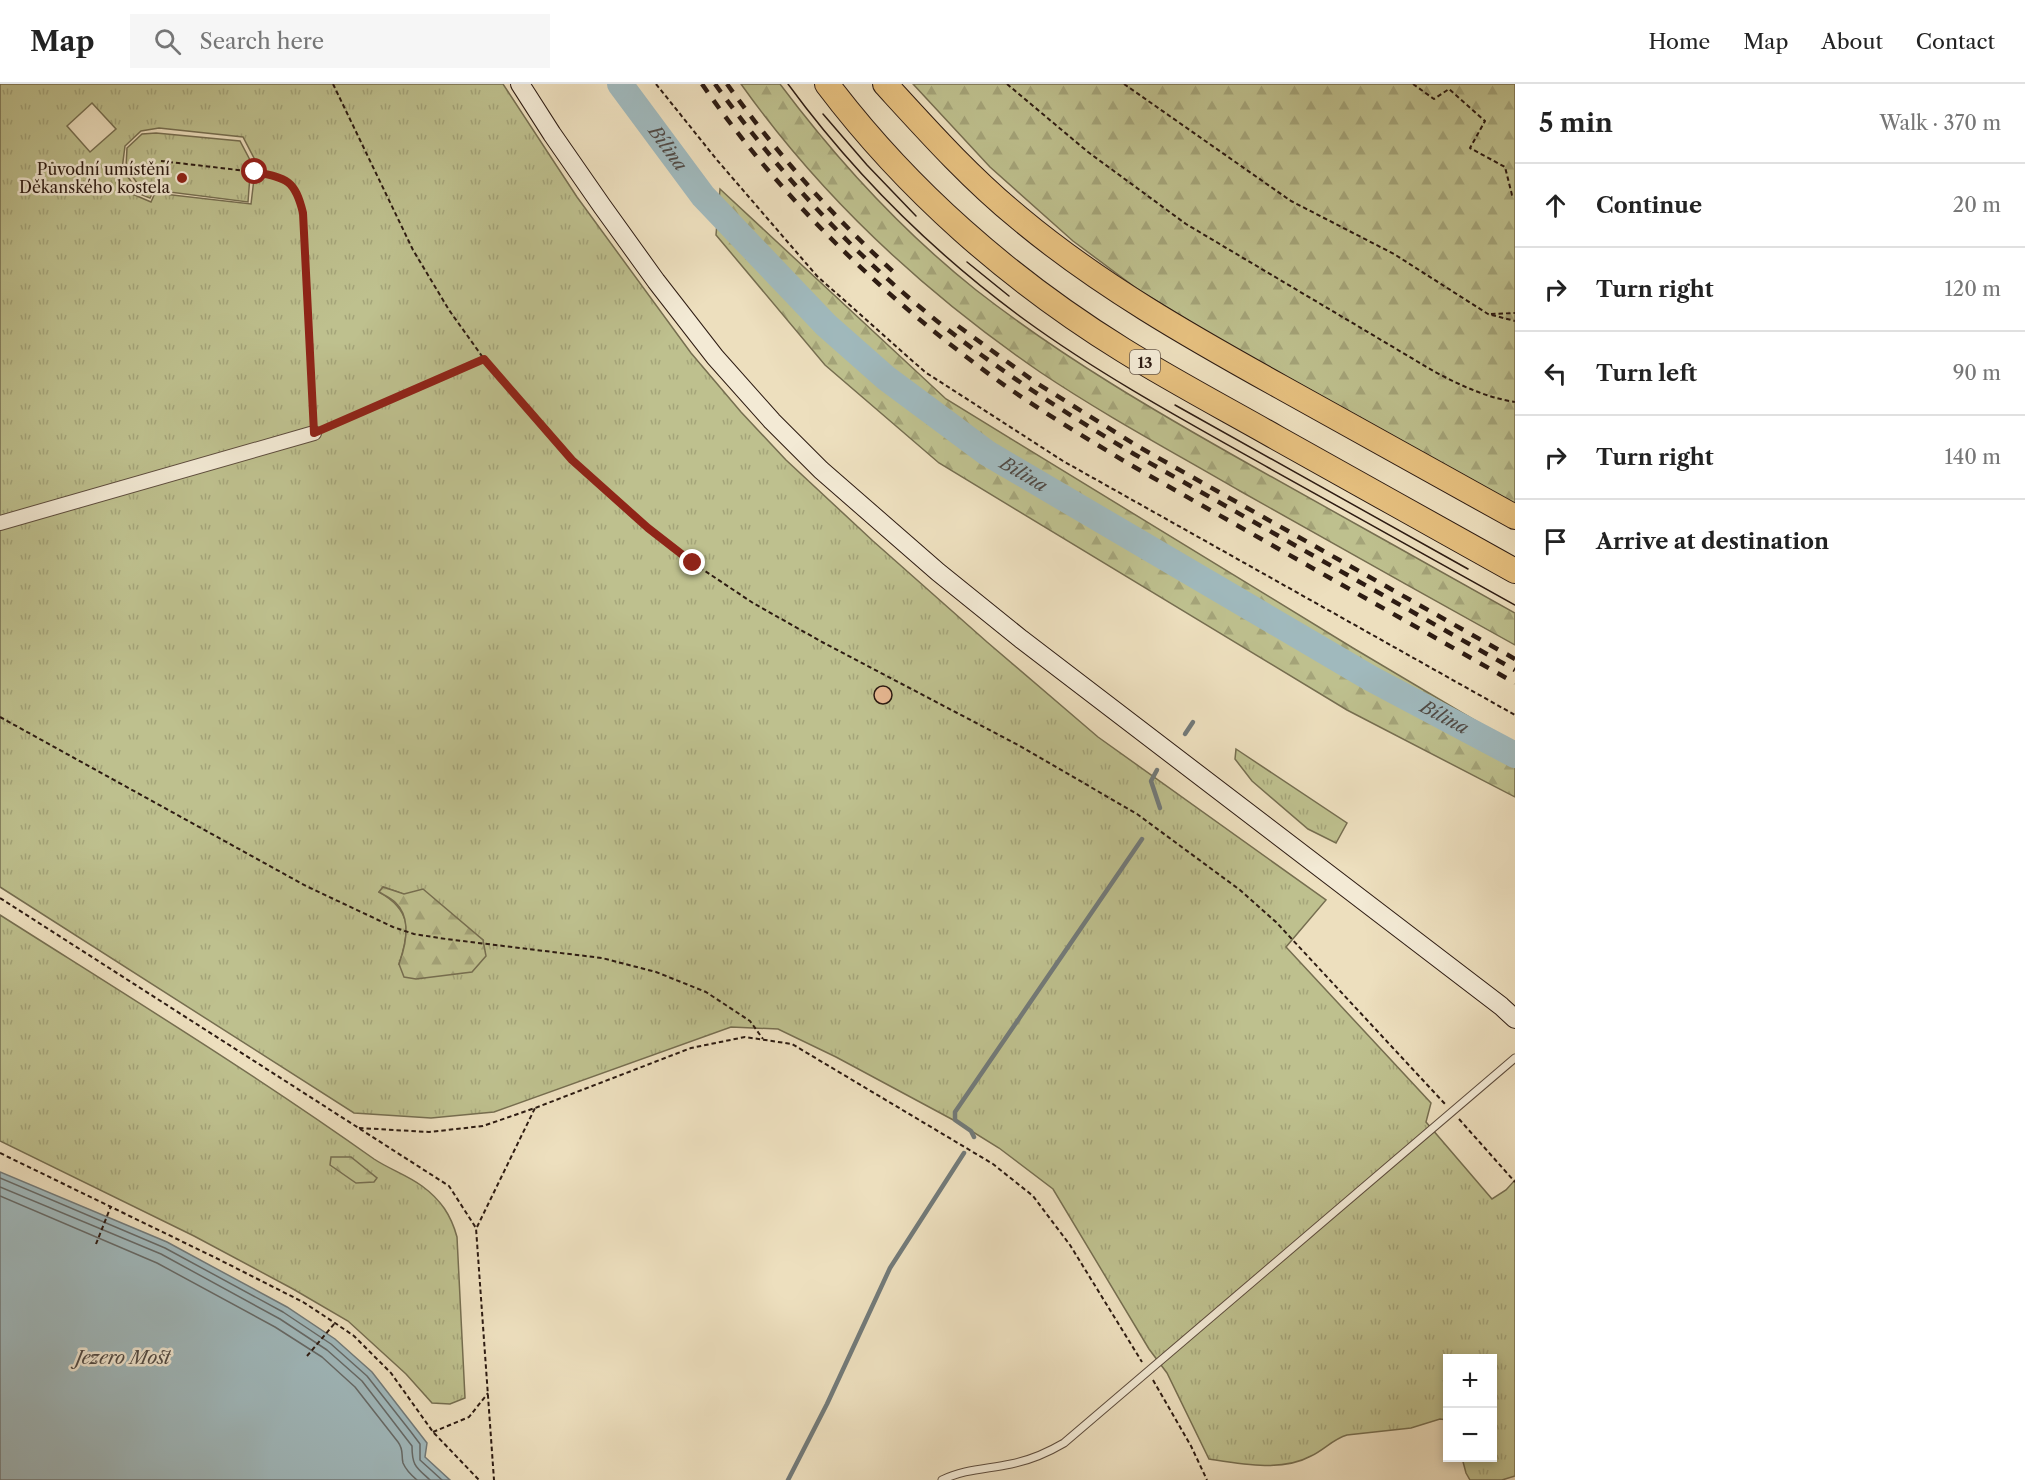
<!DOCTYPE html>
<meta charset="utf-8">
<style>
:root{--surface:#fff;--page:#f6f6f6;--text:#222;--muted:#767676;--line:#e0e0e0}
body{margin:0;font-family:"Libre Caslon Text",serif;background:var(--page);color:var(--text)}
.controls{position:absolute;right:18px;bottom:18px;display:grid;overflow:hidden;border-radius:0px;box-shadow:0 3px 9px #0003}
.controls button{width:54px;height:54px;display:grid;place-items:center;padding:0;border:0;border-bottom:2px solid var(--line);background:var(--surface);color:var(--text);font:30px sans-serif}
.stop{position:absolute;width:18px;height:18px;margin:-14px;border:4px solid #8f2418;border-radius:50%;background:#fff}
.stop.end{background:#8f2418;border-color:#fff;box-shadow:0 2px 6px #0008}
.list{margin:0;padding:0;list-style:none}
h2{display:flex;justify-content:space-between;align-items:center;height:78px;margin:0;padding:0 24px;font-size:26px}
h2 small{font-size:20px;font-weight:400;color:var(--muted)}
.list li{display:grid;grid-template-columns:39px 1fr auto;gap:18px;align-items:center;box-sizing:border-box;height:84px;padding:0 24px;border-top:2px solid var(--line)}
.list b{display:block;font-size:22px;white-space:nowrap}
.list em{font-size:20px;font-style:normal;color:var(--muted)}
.icon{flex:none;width:33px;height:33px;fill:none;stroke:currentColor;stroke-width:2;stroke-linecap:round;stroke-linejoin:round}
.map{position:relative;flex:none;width:1515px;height:1396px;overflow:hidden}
header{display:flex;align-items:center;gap:36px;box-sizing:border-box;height:84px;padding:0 30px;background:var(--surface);border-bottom:2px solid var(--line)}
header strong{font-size:28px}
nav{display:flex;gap:33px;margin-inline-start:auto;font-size:21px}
.search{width:420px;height:54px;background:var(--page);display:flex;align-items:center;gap:15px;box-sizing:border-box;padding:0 21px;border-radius:0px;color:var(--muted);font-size:22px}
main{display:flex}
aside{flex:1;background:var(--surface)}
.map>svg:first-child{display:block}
.grass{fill:url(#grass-tufts);stroke:#766e50;stroke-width:1.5;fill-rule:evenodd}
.forest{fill:url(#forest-firs);stroke:#766e50;stroke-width:1.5}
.water{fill:#a0b9bd;stroke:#727a79;stroke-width:1.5}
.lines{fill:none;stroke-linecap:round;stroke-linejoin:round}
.shore{stroke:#666a68;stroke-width:1.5}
.stream{stroke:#727a79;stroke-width:4.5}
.river{stroke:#a0b9bd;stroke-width:26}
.building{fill:#e5b690;stroke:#2d1b12;stroke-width:1.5}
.lane-casing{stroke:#5d4c3d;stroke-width:9}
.street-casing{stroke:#5d4c3d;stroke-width:16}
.secondary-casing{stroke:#2d1b12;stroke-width:20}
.highway-casing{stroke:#2d1b12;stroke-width:26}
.path{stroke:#2d1b12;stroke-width:2;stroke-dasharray:4.5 3;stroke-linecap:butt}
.lane{stroke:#f3ead5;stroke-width:7}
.street{stroke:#f3ead5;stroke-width:14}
.secondary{stroke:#f3ead5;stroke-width:18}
.highway{stroke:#e6c07f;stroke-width:24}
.tram{stroke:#2d1b12;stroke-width:1.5}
.rail{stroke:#2d1b12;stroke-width:4.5;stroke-dasharray:10 10;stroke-linecap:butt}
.route{stroke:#8f2418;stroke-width:8}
.poi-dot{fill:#8f2418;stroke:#f3ead5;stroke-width:2}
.labels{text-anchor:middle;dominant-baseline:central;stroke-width:5;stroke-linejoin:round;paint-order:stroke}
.shield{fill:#f3ead5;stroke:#68594c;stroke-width:1.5}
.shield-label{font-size:15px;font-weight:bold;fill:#2d1b12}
.poi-label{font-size:16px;fill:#2d1b12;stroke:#f3ead5;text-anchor:end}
.water-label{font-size:18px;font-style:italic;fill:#504a45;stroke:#f3ead5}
</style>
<header>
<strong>Map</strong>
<div class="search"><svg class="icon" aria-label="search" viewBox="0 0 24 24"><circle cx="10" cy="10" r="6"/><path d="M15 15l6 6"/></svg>Search here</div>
<nav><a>Home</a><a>Map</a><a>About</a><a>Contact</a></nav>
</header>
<main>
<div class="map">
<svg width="1515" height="1396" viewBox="0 0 1515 1396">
<defs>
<pattern id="grass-tufts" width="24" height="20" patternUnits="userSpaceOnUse" patternTransform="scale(1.5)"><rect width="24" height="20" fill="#bec08e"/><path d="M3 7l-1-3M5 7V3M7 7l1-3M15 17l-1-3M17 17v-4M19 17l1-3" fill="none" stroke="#a4a479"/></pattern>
<pattern id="forest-firs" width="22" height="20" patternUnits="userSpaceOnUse" patternTransform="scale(1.5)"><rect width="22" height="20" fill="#bec08e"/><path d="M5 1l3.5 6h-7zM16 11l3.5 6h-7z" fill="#a4a479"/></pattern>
</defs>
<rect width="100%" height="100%" fill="#eddfbe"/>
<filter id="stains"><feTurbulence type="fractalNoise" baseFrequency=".00333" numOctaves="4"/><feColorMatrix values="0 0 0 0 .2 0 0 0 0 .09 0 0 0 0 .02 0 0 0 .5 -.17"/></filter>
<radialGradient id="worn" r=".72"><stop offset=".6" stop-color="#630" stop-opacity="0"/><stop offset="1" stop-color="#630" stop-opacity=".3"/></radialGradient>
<g class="grass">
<path d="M0,0H503L577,113L691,269L741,328L786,376L873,457L987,558L1098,653L1326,816L1286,863L1431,1019L1426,1038L1492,1115L1506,1106L1515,1096V1392L1502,1396H1470L1466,1389L1462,1374H1492V1274H1448L1447,1336L1440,1335L1411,1344L1347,1351C1333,1355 1324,1366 1311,1372C1282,1388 1241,1380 1209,1375L1167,1289L1149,1265L1053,1105L999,1064L957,1038L836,973L778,945L731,943L494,1028L431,1034L354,1029L0,803ZM92,19L116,45L90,68L67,42ZM159,44L243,53L256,78L251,120L155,109L151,118L130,109L133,100L122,85L125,62L141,47ZM383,803C419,814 453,833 483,856L399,880C410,847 412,826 379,808Z"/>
<polygon points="156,49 240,57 251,78 248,118 154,106 150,114 135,108 138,100 126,84 127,64 142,50"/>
<polygon points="1236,665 1347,739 1336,759 1308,745 1252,697 1235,675"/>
<path d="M0,831C126,911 253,989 374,1075C389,1085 407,1091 422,1102C441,1116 451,1131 457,1153L465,1314L450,1320L432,1319L406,1290L348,1237L293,1205L194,1152L0,1057Z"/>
</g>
<g class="forest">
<path d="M741,0H780C837,76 902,147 976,206C1063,274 1158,329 1254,383C1341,432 1428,480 1515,529V561C1423,510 1332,459 1240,407C1173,368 1104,331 1040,288C925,209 822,114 741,0Z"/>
<polygon points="913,0 1515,0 1515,420 1222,257 1140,207 1073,157 990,83"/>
<polygon points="720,105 946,315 1353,564 1515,660 1515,713 1347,626 939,379 825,281 716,151"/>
<path d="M383,803L404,810L423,805L483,856L486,872L472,888L416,895L404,893L399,880C406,861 412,834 395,818C391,814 384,811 379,808Z"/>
<polygon points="331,1073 351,1073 377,1094 374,1098 356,1099 330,1081"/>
</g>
<polygon class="water" points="0,1088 167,1158 287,1223 335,1255 372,1288 427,1359 425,1373 450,1396 0,1396"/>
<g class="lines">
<g class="shore">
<polyline points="0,1094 165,1164 283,1228 331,1260 367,1292 411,1348 420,1360 420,1376 442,1396"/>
<path d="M0,1103L161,1170L280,1235L327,1266L362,1297L412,1362C412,1382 416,1383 430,1396"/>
<path d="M0,1112L157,1179L275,1243L322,1273L355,1303L398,1358C404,1366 401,1370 403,1379C406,1386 411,1391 417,1396"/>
</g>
<g class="stream">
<polyline points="1185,650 1193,638"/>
<polyline points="1157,686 1151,697 1160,724"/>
<polyline points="974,1053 971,1047 955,1036 955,1028 1142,755"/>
<polyline points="788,1396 827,1320 890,1184 964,1069"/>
</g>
<path class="river" id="s1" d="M620,0L703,112L826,241L886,294L987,369L1370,594L1515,671"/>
</g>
<circle class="building" cx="883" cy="611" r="9"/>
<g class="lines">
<defs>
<path id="lane" d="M942,1396C964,1385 988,1385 1011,1380C1031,1376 1047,1369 1064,1359L1515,974"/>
<polyline id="street" points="0,439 314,349"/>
<polyline id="secondary" points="520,0 552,50 602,122 656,197 715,273 772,337 821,386 938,488 1021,555 1501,922 1515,935"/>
<g id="highway">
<path d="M827,0C907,106 1010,196 1123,266C1173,297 1226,325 1277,354C1356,398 1436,443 1515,487"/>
<path d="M885,0C928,47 970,94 1019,134C1099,201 1191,253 1281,303C1359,347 1437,390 1515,433"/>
</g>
</defs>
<use href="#lane" class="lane-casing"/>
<use href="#street" class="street-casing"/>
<use href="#secondary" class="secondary-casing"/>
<use href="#highway" class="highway-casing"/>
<g class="path">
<polyline points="333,0 413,166 449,226 484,275 572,376 648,444 693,479 753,519 822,558 1020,662 1137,730 1240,806 1276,838 1445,1020"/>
<polyline points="656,0 717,76 817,192 925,288 1063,377 1515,631"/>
<path d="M1007,0L1088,68L1186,140L1435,288C1462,302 1485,313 1515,318"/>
<polyline points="1124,0 1291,117 1394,170 1488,230 1515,237"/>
<polyline points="1413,0 1434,15 1449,5 1485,37 1470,64 1505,83 1512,111 1515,111"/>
<polyline points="161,77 255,88 283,95 295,105 303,129 314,336"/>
<polyline points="1491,230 1515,229"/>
<polyline points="327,343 484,275"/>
<polyline points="0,633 306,802 393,843 414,850 446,855 602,874 656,888 706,908 750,937 763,955"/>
<polyline points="0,814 449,1102 476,1144 494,1396"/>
<polyline points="1459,1035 1515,1098"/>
<polyline points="359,1044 429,1048 483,1042 535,1024 691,964 745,953 792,960 993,1080 1033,1112 1070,1161 1142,1278"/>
<polyline points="0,1069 216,1174 303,1218 335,1239 354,1252 391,1289 433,1348 479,1396"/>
<polyline points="477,1143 535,1024"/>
<polyline points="96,1160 111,1122"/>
<polyline points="307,1272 335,1239"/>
<polyline points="1153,1296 1191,1362 1207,1396"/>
<polyline points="433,1348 469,1333 488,1309"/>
</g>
<use href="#lane" class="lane"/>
<use href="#street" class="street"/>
<use href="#secondary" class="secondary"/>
<use href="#highway" class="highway"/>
<g class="tram">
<path d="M788,0C854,90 935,170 1025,236C1102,292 1187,338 1269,384C1351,430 1433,476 1515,521"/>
<polyline points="823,30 867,81 916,132"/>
<polyline points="967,178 1009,212"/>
<polyline points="1175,321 1468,485"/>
</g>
<g class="rail">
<path d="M702,0C777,109 871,201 977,281C1025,318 1078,349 1129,380L1515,599"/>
<path d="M715,0C773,80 838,154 914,218C982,276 1057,324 1134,370L1515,586"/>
<path d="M727,0C777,70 834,134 898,192"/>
<polyline points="958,242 1035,298 1139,363 1515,575"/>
</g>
</g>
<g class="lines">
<path class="route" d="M255,88C287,94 295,96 303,129L314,349L484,275L572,376L648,444L693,479"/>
</g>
<circle class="poi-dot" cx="182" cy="94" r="6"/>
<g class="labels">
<rect class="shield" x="1130" y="266" width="30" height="24" rx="4.5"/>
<g class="shield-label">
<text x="1145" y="278">13</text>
</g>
<g class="poi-label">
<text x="170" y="85">Původní umístění<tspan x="170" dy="18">Děkanského kostela</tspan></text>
</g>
<g class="water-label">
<text stroke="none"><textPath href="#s1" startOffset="80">Bílina</textPath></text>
<text stroke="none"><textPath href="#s1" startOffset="566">Bílina</textPath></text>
<text stroke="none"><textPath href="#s1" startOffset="1052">Bílina</textPath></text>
<text x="123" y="1274">Jezero Most</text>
</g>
</g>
<rect width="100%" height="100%" filter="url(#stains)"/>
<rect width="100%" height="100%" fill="url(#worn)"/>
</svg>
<div class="controls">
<button>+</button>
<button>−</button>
</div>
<div class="stop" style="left:255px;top:88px"></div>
<div class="stop end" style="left:693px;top:479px"></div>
</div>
<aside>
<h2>5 min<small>Walk · 370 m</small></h2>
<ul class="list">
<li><svg class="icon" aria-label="ahead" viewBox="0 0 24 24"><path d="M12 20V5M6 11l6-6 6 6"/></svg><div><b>Continue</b></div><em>20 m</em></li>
<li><svg class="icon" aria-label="right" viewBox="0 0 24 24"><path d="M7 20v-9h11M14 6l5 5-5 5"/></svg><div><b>Turn right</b></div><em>120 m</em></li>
<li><svg class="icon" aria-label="left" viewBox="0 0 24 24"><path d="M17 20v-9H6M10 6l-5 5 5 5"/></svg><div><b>Turn left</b></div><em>90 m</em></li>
<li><svg class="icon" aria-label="right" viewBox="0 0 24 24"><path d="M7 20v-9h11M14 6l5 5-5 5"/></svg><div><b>Turn right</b></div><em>140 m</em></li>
<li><svg class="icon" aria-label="arrive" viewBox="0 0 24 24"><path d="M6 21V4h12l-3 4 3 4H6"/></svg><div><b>Arrive at destination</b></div></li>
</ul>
</aside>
</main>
